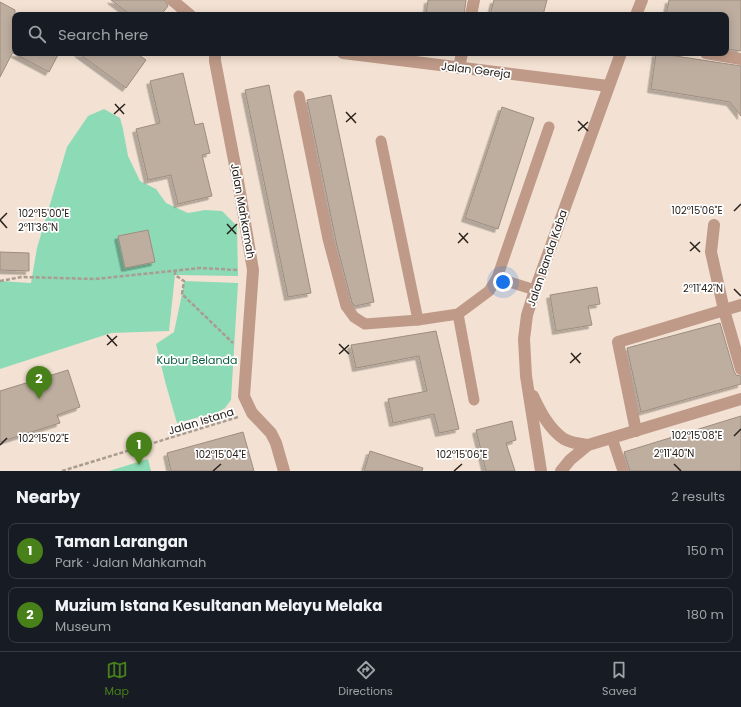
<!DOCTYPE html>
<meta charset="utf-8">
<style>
:root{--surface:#171b24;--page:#20242c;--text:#f1f3f6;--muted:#9ea1a6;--line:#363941;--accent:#488019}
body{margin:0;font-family:Poppins,sans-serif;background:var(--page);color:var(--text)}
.you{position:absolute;left:503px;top:282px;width:14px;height:14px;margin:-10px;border:3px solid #fff;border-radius:50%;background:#1a73e8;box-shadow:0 0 0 6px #1a73e833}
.badge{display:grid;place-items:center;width:26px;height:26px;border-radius:50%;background:var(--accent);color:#fff;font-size:13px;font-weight:700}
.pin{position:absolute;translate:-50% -33px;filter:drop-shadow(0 1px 2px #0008)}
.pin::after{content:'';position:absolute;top:21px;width:14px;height:12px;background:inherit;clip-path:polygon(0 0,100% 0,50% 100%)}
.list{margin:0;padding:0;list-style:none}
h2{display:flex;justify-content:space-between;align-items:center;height:52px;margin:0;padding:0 16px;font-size:17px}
h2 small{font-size:13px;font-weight:400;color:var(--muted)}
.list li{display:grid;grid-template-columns:26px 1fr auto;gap:12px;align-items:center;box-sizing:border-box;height:56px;margin:0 8px 8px;padding:0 8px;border:1px solid var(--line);border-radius:8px}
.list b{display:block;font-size:15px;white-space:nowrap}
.list p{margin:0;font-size:13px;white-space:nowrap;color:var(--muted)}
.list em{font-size:13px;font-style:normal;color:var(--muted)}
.icon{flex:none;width:22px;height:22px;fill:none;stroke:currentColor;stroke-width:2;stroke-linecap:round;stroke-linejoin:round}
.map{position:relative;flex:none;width:741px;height:471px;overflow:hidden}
.search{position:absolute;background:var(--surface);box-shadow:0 2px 10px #0003;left:12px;right:12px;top:12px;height:44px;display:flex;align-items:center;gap:10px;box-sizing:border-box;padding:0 14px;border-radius:8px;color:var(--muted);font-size:15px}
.sheet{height:180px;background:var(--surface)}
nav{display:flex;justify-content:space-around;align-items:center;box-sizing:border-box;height:56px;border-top:1px solid var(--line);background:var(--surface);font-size:11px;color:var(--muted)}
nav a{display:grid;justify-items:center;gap:2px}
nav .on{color:var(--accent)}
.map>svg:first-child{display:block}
.green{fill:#8ddab6}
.building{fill:#beaea0;stroke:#9d8d80;filter:url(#shadow)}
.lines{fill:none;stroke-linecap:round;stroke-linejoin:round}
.path{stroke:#a99c91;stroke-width:2.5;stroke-dasharray:4 2;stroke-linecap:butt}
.service{stroke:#bf9a88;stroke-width:11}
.pedestrian{stroke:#bf9a88;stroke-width:12}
.minor{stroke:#bf9a88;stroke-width:12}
.ticks{fill:none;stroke:#28211c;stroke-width:1.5}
.labels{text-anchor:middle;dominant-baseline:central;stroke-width:3.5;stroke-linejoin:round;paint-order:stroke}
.street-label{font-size:11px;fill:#28211c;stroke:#fff}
.park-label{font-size:11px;fill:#0b5c3f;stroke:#fff}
.ticks-label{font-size:10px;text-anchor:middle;fill:#28211c;stroke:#fff;stroke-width:3.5;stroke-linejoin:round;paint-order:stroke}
</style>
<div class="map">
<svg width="741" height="471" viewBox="0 0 741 471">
<defs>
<filter id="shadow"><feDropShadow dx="-3.5" dy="3.5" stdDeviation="0" flood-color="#0004"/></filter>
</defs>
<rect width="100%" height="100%" fill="#f3e2d3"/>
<g class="green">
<polygon points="104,109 120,118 123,129 128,156 140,181 156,189 166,203 188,213 205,210 222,211 237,226 238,276 175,275 169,331 111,333 0,369 0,281 31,283 37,248 67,147 88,116"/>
<polygon points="184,281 238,283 231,400 225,408 218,412 177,423 166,385 156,344 174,332 182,294"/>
<polygon points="148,459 151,471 109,471"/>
</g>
<g class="building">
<polygon points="111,0 165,0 168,6 161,15 131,15"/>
<polygon points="428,0 466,0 464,15 426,15"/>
<polygon points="494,0 547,0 543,15 490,15"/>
<polygon points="669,0 741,0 741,51 726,49 726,15 666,15"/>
<polygon points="0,2 15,10 15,48 0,77"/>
<polygon points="13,53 59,53 49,72"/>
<polygon points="78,53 136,53 146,60 126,88"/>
<polygon points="656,53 741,66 741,116 730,102 651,89"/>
<polygon points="183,73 195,125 203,123 210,153 202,155 212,196 178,204 171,175 148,180 136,129 160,123 150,81"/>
<polygon points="269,85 311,293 288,297 245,90"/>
<polygon points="331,95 374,302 355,306 352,303 337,246 307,100"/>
<polygon points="502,107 534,118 498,229 465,218"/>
<polygon points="148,230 155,262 125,268 118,236"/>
<polygon points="0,252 29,253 29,271 0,270"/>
<polygon points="597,287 600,304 588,306 592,325 556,331 550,295"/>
<polygon points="720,323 734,371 736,375 741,376 741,384 641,412 627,348"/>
<polygon points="436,331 459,429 439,433 434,414 393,423 388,399 427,391 419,356 356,368 351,345"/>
<polygon points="68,370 80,407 57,415 60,423 0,442 0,391"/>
<polygon points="741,416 741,471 630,471 624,452"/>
<polygon points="512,421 516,440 506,443 515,471 486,471 476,430"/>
<polygon points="243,432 254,471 171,471 167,453"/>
<polygon points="370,451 423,468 422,471 364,471"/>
</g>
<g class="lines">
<g class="path">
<polyline points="175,271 175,275 184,281 182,294 233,343"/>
<polyline points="0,281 22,277 95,279 200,268 238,270"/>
<polyline points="62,471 238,417"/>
</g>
<g class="service">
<polyline points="299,96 328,239 346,306 354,317 365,324 418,320 458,314 489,291 497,278 535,290"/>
<polyline points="381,141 418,320"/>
<polyline points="497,278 549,127"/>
<polyline points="458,314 474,400"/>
<polyline points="612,438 623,471"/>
</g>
<g class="pedestrian">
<polyline points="172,0 190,15"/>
<polyline points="706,53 741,59"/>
<polyline points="714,225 711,252 724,310 741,369"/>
<polyline points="636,431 618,342 741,305"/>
</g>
<g class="minor">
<polyline points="471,15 474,0"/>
<polyline points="636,15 642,0"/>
<polyline points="215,53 215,61 238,181 253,270 244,396 252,413 271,433 276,443 284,471"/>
<polyline points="343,53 608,86"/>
<polyline points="459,68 462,53"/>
<path d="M533,396C540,411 549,429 564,439C571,443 580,444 588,445"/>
<polyline points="541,471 526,376 524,339 527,315 535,290 621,53"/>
<polyline points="561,471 570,460 588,445 741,399"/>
</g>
</g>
<path class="ticks" d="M115,104L124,114M346,112L356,123M114,114L125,104M578,121L588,131M346,122L356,113M578,131L588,122M734,211L741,204M0,220L7,213M0,220L7,228M227,224L236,234M459,233L468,243M227,234L237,224M690,242L700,252M458,243L468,233M690,251L700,242M734,289L741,296M107,335L117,346M339,344L349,354M107,345L117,336M571,353L580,363M339,354L349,345M570,363L581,353M734,436L741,429M0,445L7,438M674,464L681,471M213,471L221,464M454,471L462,464"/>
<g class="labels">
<g class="street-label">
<text transform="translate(476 70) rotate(7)">Jalan Gereja</text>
<text transform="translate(243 211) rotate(80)">Jalan Mahkamah</text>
<text transform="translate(547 258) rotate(-71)">Jalan Banda Kaba</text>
<text transform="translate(201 421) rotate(-17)">Jalan Istana</text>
</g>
<g class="park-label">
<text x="197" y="360">Kubur Belanda</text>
</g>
</g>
<g class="ticks-label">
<text x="697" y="214">102°15'06"E</text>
<text x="44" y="217">102°15'00"E</text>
<text x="38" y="231">2°11'36"N</text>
<text x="703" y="292">2°11'42"N</text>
<text x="697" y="439">102°15'08"E</text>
<text x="44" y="442">102°15'02"E</text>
<text x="674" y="457">2°11'40"N</text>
<text x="221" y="458">102°15'04"E</text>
<text x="462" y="458">102°15'06"E</text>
</g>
</svg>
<div class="you"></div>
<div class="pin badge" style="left:139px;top:465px">1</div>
<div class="pin badge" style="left:39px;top:399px">2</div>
<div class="search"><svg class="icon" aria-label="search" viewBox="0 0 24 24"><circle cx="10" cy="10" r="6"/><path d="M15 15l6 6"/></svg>Search here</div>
</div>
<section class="sheet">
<h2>Nearby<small>2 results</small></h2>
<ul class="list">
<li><span class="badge">1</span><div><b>Taman Larangan</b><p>Park · Jalan Mahkamah</p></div><em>150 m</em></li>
<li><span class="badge">2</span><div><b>Muzium Istana Kesultanan Melayu Melaka</b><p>Museum</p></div><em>180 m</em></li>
</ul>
</section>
<nav>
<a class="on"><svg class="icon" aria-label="map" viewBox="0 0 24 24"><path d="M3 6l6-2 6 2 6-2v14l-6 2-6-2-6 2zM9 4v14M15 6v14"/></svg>Map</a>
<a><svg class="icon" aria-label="directions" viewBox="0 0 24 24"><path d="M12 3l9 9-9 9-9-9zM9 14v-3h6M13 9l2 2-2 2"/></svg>Directions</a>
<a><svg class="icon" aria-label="saved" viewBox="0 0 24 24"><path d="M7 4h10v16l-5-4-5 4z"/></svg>Saved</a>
</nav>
